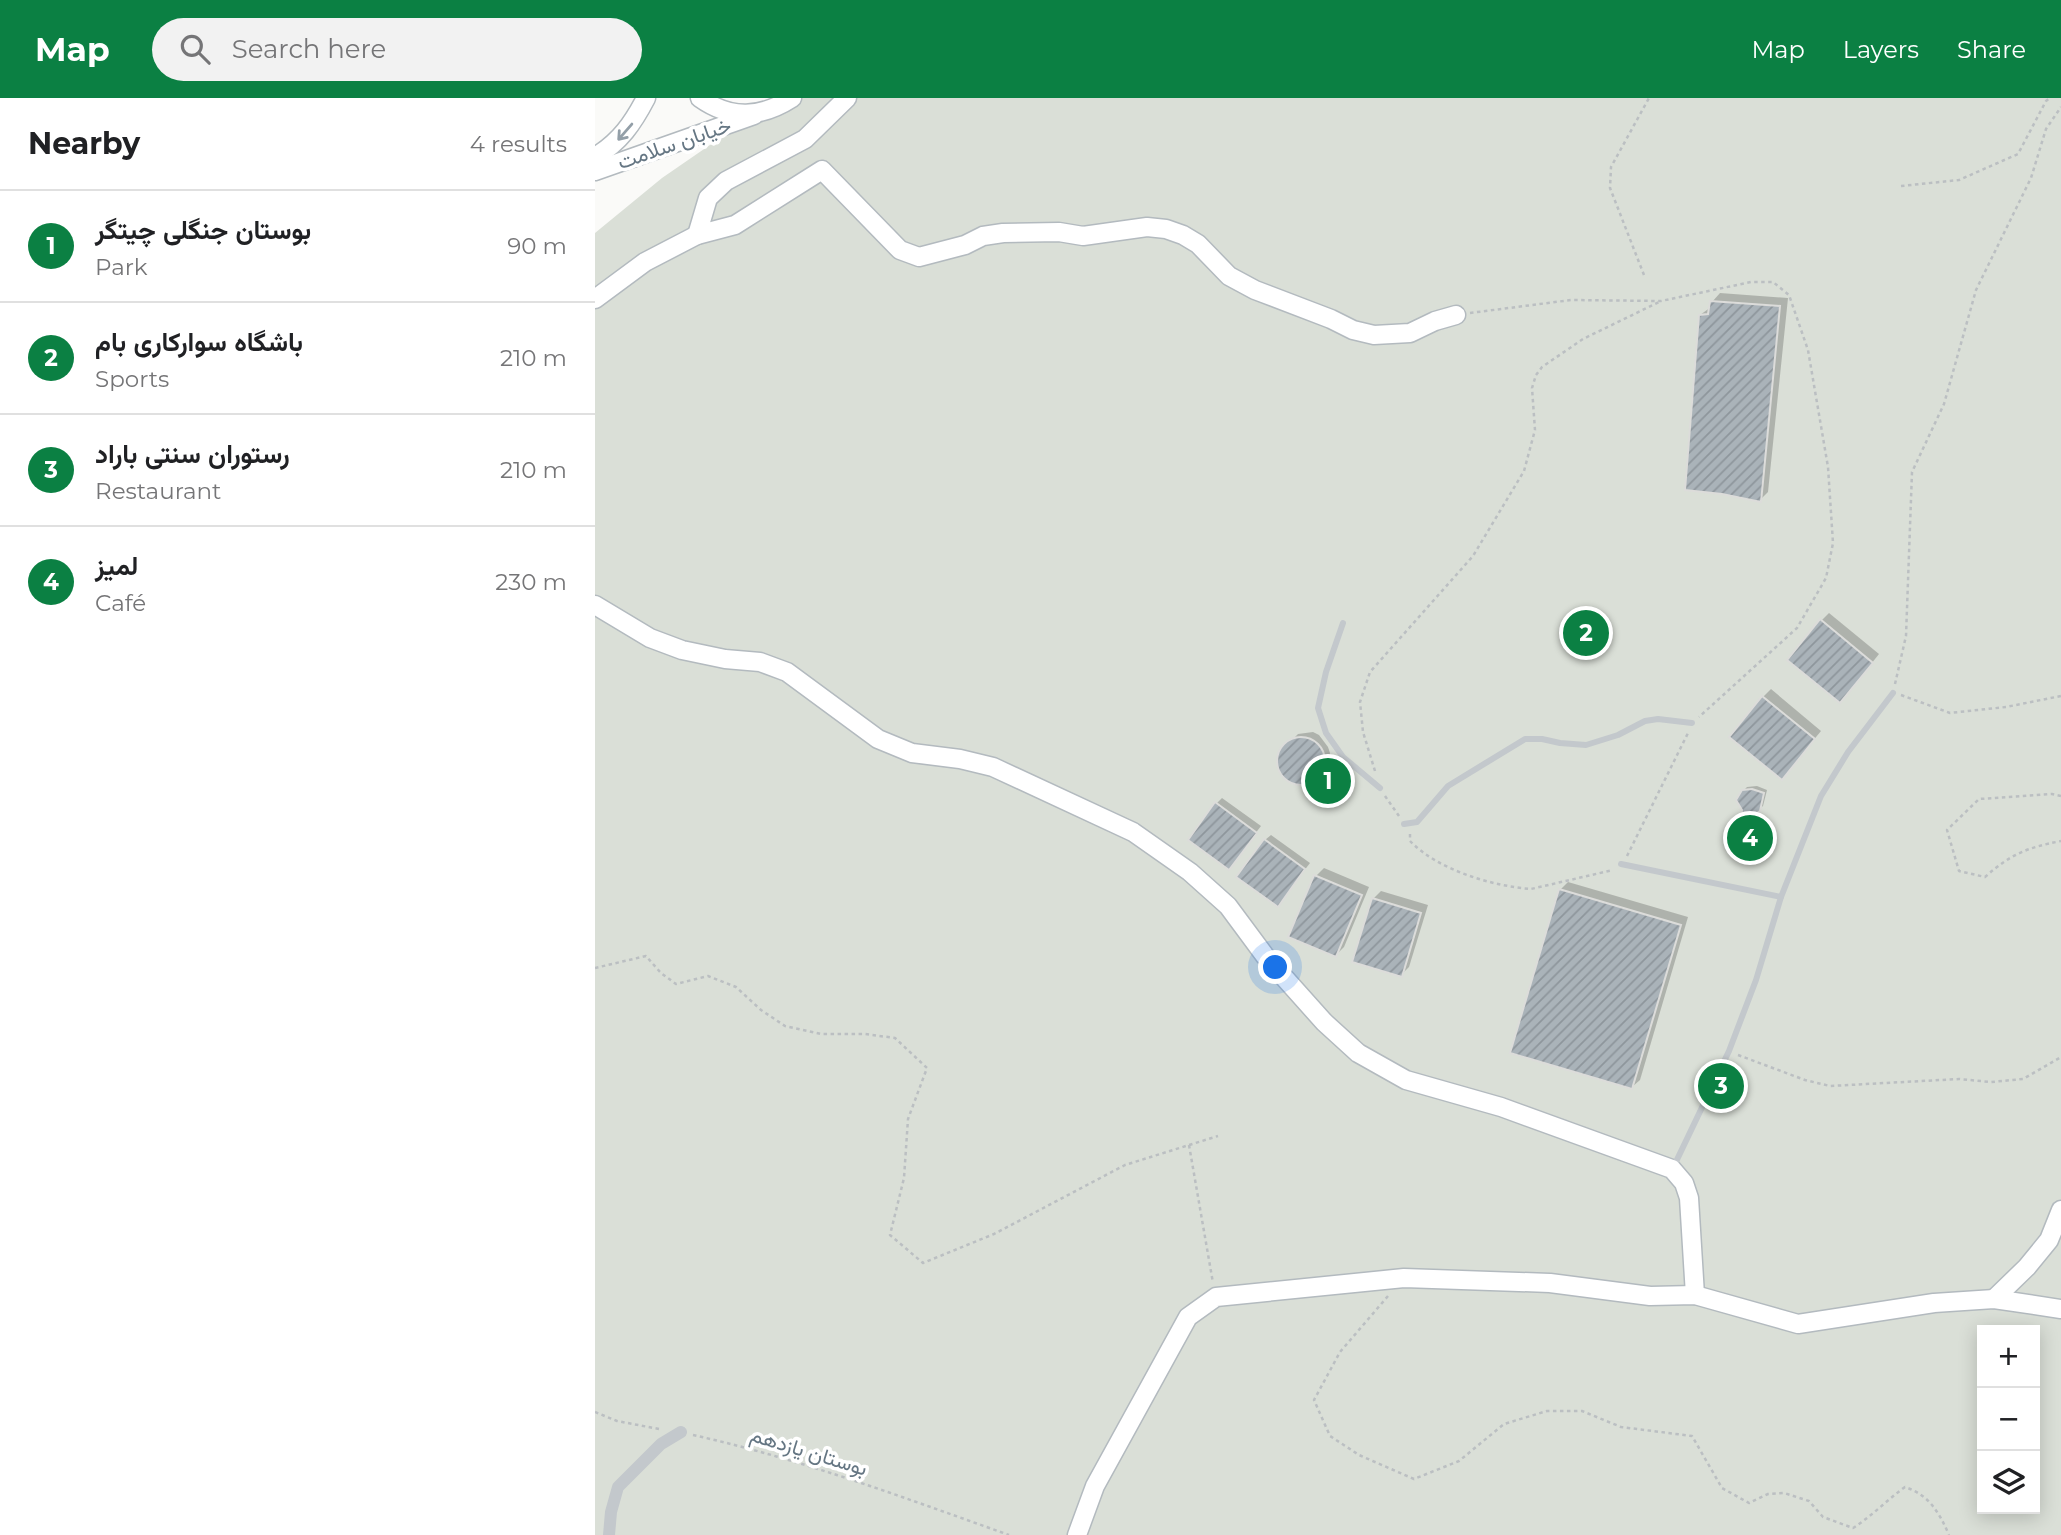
<!DOCTYPE html>
<meta charset="utf-8">
<style>
:root{--surface:#fff;--page:#f2f2f2;--text:#202124;--muted:#757577;--line:#e0e0e0;--accent:#0b8043}
body{margin:0;font-family:Montserrat,Vazirmatn,sans-serif;background:var(--page);color:var(--text)}
.controls{position:absolute;right:21px;bottom:21px;display:grid;overflow:hidden;border-radius:0px;box-shadow:0 4px 18px #0003}
.controls button{width:63px;height:63px;display:grid;place-items:center;padding:0;border:0;border-bottom:2px solid var(--line);background:var(--surface);color:var(--text);font:35px sans-serif}
.you{position:absolute;left:681px;top:870px;width:24px;height:24px;margin:-18px;border:5px solid #fff;border-radius:50%;background:#1a73e8;box-shadow:0 0 0 10px #1a73e833}
.badge{display:grid;place-items:center;width:46px;height:46px;border-radius:50%;background:var(--accent);color:#fff;font-size:23px;font-weight:700}
.pin{position:absolute;translate:-50% -50%;border:4px solid #fff;box-shadow:0 2px 7px #0006}
.list{margin:0;padding:0;list-style:none}
h2{display:flex;justify-content:space-between;align-items:center;height:91px;margin:0;padding:0 28px;font-size:30px}
h2 small{font-size:23px;font-weight:400;color:var(--muted)}
.list li{display:grid;grid-template-columns:46px 1fr auto;gap:21px;align-items:center;box-sizing:border-box;height:112px;padding:0 28px;border-top:2px solid var(--line)}
.list b{display:block;font-size:26px;white-space:nowrap}
.list p{margin:0;font-size:23px;white-space:nowrap;color:var(--muted)}
.list em{font-size:23px;font-style:normal;color:var(--muted)}
.icon{flex:none;width:38px;height:38px;fill:none;stroke:currentColor;stroke-width:2;stroke-linecap:round;stroke-linejoin:round}
.map{position:relative;flex:none;width:1466px;height:1437px;overflow:hidden}
header{display:flex;align-items:center;gap:42px;box-sizing:border-box;height:98px;padding:0 35px;background:var(--accent);color:#fff}
header strong{font-size:33px}
nav{display:flex;gap:38px;margin-inline-start:auto;font-size:24px}
.search{width:490px;height:63px;background:var(--page);display:flex;align-items:center;gap:18px;box-sizing:border-box;padding:0 24px;border-radius:38px;color:var(--muted);font-size:26px}
main{display:flex}
aside{flex:1;background:var(--surface)}
.map>svg:first-child{display:block}
.green{fill:#dadfd7;fill-rule:evenodd}
.shadow{fill:#0003}
.building{fill:url(#building-hatch);stroke:#dcdcda;stroke-width:2}
.lines{fill:none;stroke-linecap:round;stroke-linejoin:round}
.secondary-casing{stroke:#b3babf;stroke-width:21}
.path{stroke:#bbbfc2;stroke-width:2.5;stroke-dasharray:3.5 3.5;stroke-linecap:butt}
.lane{stroke:#c3c8cc;stroke-width:6}
.street{stroke:#c3c8cc;stroke-width:12}
.secondary{stroke:#fff;stroke-width:18}
.oneway{stroke:#939fa8}
.labels{text-anchor:middle;dominant-baseline:central;stroke-width:7;stroke-linejoin:round;paint-order:stroke}
.street-label{font-size:21px;fill:#657683;stroke:#fff}
</style>
<header>
<strong>Map</strong>
<div class="search"><svg class="icon" aria-label="search" viewBox="0 0 24 24"><circle cx="10" cy="10" r="6"/><path d="M15 15l6 6"/></svg>Search here</div>
<nav><a>Map</a><a>Layers</a><a>Share</a></nav>
</header>
<main>
<aside>
<h2>Nearby<small>4 results</small></h2>
<ul class="list">
<li><span class="badge">1</span><div><b>بوستان جنگلی چیتگر</b><p>Park</p></div><em>90 m</em></li>
<li><span class="badge">2</span><div><b>باشگاه سوارکاری بام</b><p>Sports</p></div><em>210 m</em></li>
<li><span class="badge">3</span><div><b>رستوران سنتی باراد</b><p>Restaurant</p></div><em>210 m</em></li>
<li><span class="badge">4</span><div><b>لمیز</b><p>Café</p></div><em>230 m</em></li>
</ul>
</aside>
<div class="map">
<svg width="1466" height="1437" viewBox="0 0 1466 1437">
<defs>
<pattern id="building-hatch" width="6" height="6" patternUnits="userSpaceOnUse" patternTransform="scale(1.75)"><rect width="6" height="6" fill="#aab3b9"/><path d="M-1 1l2-2M0 6l6-6M5 7l2-2" fill="none" stroke="#8e969c"/></pattern>
</defs>
<rect width="100%" height="100%" fill="#fafaf8"/>
<path class="green" d="M183,0H1466V1437H0V135L67,80ZM1387,1232H1440V1411H1387Z"/>
<g class="shadow">
<polygon points="1125,195 1193,200 1173,394 1165,402 1105,217 1116,209 1117,204"/>
<polygon points="1234,515 1284,556 1253,595 1226,523"/>
<polygon points="1176,591 1226,633 1194,672 1168,599"/>
<polygon points="718,634 724,637 733,649 735,655 731,670 712,685 697,684 686,674 683,667 686,653 703,636"/>
<polygon points="1162,688 1172,692 1168,708 1159,715 1158,735 1154,738 1138,723 1142,719 1148,720 1148,693 1152,689"/>
<polygon points="627,700 666,728 634,770 621,706"/>
<polygon points="676,737 715,765 683,807 670,742"/>
<polygon points="729,770 774,789 749,849 741,857 721,778"/>
<polygon points="973,784 1093,819 1045,982 1037,989 965,792"/>
<polygon points="786,793 833,807 814,869 806,877 778,801"/>
</g>
<g class="building">
<polygon points="1115,203 1185,208 1166,404 1127,396 1090,392 1104,217 1113,216"/>
<polygon points="1225,521 1278,565 1245,605 1192,562"/>
<polygon points="1167,598 1220,641 1187,682 1134,639"/>
<circle cx="706" cy="663" r="24"/>
<polygon points="1157,691 1169,695 1165,713 1156,719 1155,740 1136,738 1137,722 1146,723 1147,712 1141,702 1147,692"/>
<polygon points="620,704 662,735 634,772 593,742"/>
<polygon points="669,741 710,771 683,809 641,779"/>
<polygon points="719,777 767,797 741,859 693,839"/>
<polygon points="964,791 1086,827 1037,991 915,955"/>
<polygon points="777,800 826,815 807,879 757,864"/>
</g>
<g class="lines">
<defs>
<g id="secondary">
<path d="M105,0C136,22 166,20 197,0"/>
<path d="M0,59C25,44 38,25 51,0"/>
<polyline points="0,73 159,17"/>
<polyline points="102,137 113,100 131,83 210,41 252,0"/>
<polyline points="0,201 50,164 102,137 140,127 227,72 305,152 324,159 370,147 388,138 408,135 464,134 488,138 552,129 571,131 588,137 603,146 634,178 660,192 736,221 758,232 779,237 815,235 840,223 861,217"/>
<polyline points="0,507 55,540 87,552 130,561 165,564 192,574 283,641 317,655 365,661 398,669 538,734 595,774 633,808 670,858 729,924 763,955 811,982 906,1009 1077,1071 1089,1085 1094,1100 1100,1197"/>
<polyline points="1399,1201 1432,1169 1454,1142 1466,1112"/>
<polyline points="482,1437 500,1388 593,1219 621,1199 809,1180 955,1185 1055,1198 1100,1197 1203,1226 1339,1205 1399,1201 1466,1211"/>
</g>
</defs>
<use href="#secondary" class="secondary-casing"/>
<g class="path">
<polyline points="1306,88 1364,82 1423,56 1451,3 1455,0"/>
<polyline points="1049,177 1015,90 1016,69 1054,0"/>
<polyline points="875,215 976,202 1066,203 1156,184 1178,184 1194,197 1213,252 1233,369 1238,445 1231,480 1202,530 1104,619"/>
<polyline points="1300,586 1311,538 1317,374 1349,306 1381,192 1436,80 1451,31 1466,9"/>
<polyline points="1306,597 1355,615 1411,609 1466,598"/>
<polyline points="780,673 768,634 765,604 775,574 878,458 929,373 940,332 937,290 941,277 947,269 988,241 1066,203"/>
<polyline points="790,698 804,718"/>
<path d="M1466,698L1457,696L1384,701L1352,732L1364,773L1390,779C1416,756 1431,750 1466,743"/>
<path d="M815,736V743C843,772 897,788 936,791L1018,772"/>
<polyline points="1032,758 1093,635"/>
<polyline points="0,870 51,858 66,875 81,886 113,878 141,889 166,912 190,928 226,936 270,936 300,940 332,970 313,1021 309,1080 295,1137 328,1165 399,1136 530,1067 623,1038"/>
<polyline points="1143,957 1210,982 1235,988 1364,981 1396,984 1428,981 1466,959"/>
<polyline points="594,1047 618,1185"/>
<path d="M793,1198L745,1254L719,1302L735,1338L764,1357L819,1381L864,1363L909,1326L952,1313H987L1026,1329L1097,1338L1127,1390L1154,1405L1173,1396L1189,1395L1214,1403L1228,1419L1258,1430C1277,1418 1292,1402 1310,1389C1334,1397 1344,1414 1354,1437"/>
<polyline points="0,1314 22,1323 64,1331"/>
<path d="M98,1337C206,1361 310,1400 414,1437"/>
</g>
<g class="lane">
<polyline points="748,525 731,574 723,610 731,635 748,659 785,690"/>
<polyline points="809,726 822,724 853,688 930,641 947,641 965,645 991,647 1023,637 1050,623 1063,621 1097,625"/>
<polyline points="1026,766 1186,799"/>
<polyline points="1078,1070 1134,953 1161,882 1186,799 1226,698 1253,654 1298,595"/>
</g>
<polyline class="street" points="14,1437 16,1414 23,1389 66,1346 86,1334"/>
<use href="#secondary" class="secondary"/>
</g>
<defs><path id="oneway-shaft" d="M-6 0H5M1.5-3L5.5 0L1.5 3" fill="none" stroke-width="1.6" stroke-linecap="round" stroke-linejoin="round" transform="scale(1.75)"/></defs>
<use class="oneway" href="#oneway-shaft" transform="translate(30 34) rotate(131)"/>
<g class="labels">
<g class="street-label">
<text transform="translate(79 45) rotate(-19)">خیابان سلامت</text>
<text transform="translate(214 1353) rotate(17)">بوستان یازدهم</text>
</g>
</g>
</svg>
<div class="controls">
<button>+</button>
<button>−</button>
<button><svg class="icon" aria-label="layers" viewBox="0 0 24 24"><path d="M12 4l9 5-9 5-9-5zM3 14l9 5 9-5"/></svg></button>
</div>
<div class="you"></div>
<div class="pin badge" style="left:733px;top:683px">1</div>
<div class="pin badge" style="left:991px;top:535px">2</div>
<div class="pin badge" style="left:1126px;top:988px">3</div>
<div class="pin badge" style="left:1155px;top:740px">4</div>
</div>
</main>
